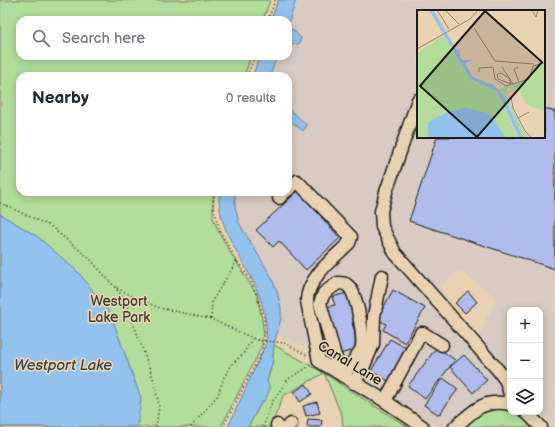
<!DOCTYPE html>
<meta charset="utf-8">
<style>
:root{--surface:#fff;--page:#f2f2f3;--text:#1f2937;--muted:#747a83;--line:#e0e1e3}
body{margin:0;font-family:"Balsamiq Sans",sans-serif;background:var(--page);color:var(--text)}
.controls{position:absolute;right:12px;bottom:12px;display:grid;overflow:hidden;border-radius:8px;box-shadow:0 2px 10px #0003}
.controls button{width:36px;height:36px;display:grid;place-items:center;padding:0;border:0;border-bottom:1px solid var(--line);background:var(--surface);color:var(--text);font:20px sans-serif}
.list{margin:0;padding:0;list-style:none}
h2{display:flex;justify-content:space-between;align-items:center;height:52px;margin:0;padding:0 16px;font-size:17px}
h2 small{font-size:13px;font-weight:400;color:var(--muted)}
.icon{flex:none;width:22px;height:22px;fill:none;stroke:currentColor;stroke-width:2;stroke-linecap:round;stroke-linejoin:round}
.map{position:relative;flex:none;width:555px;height:427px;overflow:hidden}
.search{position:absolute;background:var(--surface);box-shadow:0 2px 10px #0003;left:16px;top:16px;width:276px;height:44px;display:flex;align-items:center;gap:10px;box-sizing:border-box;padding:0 14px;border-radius:12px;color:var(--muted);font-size:15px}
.panel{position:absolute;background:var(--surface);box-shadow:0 2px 10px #0003;left:16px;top:72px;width:276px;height:124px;border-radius:12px}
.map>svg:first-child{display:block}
.built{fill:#d7cbc3;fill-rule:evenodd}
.green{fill:#b2dd9b;stroke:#677c5c}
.water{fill:#94c2ee;stroke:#64809a}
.building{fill:#afbcec;stroke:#1c1c1c}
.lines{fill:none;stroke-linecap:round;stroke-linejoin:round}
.minor-casing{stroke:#1c1c1c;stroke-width:15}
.path{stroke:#1c1c1c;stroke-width:1.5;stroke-dasharray:1 3;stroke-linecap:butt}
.minor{stroke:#e8d2b1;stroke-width:12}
.path-bridge{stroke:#1c1c1c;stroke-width:1.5;stroke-dasharray:1 3;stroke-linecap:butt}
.labels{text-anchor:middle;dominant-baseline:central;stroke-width:3.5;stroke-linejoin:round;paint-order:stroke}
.park-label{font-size:14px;fill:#3a4335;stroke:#e8d2b1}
.street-label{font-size:14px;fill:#1c1c1c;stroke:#e8d2b1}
.water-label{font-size:15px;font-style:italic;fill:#3a4650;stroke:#e8d2b1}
.inset-road{fill:none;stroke:#968975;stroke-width:1}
.view{fill:#1c1c1c;fill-opacity:0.15;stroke:#1c1c1c;stroke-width:2}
.inset-edge{fill:none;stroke:#1c1c1c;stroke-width:2}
</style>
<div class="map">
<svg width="555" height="427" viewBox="0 0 555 427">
<rect width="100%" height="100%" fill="#e8d2b1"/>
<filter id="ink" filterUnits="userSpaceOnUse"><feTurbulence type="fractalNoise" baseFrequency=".025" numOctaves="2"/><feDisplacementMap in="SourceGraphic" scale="8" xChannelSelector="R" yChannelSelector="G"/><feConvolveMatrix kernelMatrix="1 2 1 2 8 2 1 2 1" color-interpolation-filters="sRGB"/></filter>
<g filter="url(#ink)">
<path class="built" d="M296,0H555V427L539,412H540V310H510V382L476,342L496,298L459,270L439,287L447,298L433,309L508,392L502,397H492L478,401L447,424L439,426L432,424L332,359L327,345L307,347L277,335L281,318L271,276L239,223L234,206L235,192H288V119L303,130L307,125L288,108V76H270L277,56H288V45L299,44L288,25ZM418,11H544V137H418Z"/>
<g class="green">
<polygon points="0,0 270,0 263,20 20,20 20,56 251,56 244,76 20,76 20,192 213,192 213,218 218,230 230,252 257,295 262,320 264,335 262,337 262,345 257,356 221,427 0,427"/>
<polygon points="274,345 324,373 340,384 408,427 343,427 342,416 324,373 283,396 271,427 248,427 260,405 265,400 267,381 272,364"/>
<polygon points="501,408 523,417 534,427 464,427 481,414"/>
</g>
<g class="water">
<polygon points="278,0 296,0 288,25 301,38 299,44 288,45 288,20 271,20"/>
<polygon points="259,56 277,56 270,76 253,76"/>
<polygon points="288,108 307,125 303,131 288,119"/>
<path d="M219,192H235V206L239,223L271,276L277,291L281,308V318L274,345L272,364L267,381L270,389L265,400L261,403L248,427H228L266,344C269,315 258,288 243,263C230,240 218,220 219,192Z"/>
<polygon points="0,214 38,237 78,272 110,313 141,398 137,427 0,427"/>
</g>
<g class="building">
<polygon points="544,108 555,112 555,269 409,221 437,137 544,137"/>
<polygon points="300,189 324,214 321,217 340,238 306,270 279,241 273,247 256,230"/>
<polygon points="393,290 425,308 405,343 383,330 386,324 377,319"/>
<polygon points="468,291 477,302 465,313 455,303"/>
<polygon points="347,293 355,322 352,323 360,348 340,354 326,307 335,305 332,297"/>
<polygon points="390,339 408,349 390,382 371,371"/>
<polygon points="437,347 455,360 425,399 408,386"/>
<polygon points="464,355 487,380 473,393 450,367"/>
<polygon points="443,378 458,389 439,415 424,405"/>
<polygon points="306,384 312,394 300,402 294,392"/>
<polygon points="317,402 320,413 306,416 303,406"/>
<polygon points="308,419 322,420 321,427 307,427"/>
</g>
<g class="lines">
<defs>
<g id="minor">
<polyline points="418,100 386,192 381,211 382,227 395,253 498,370 506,381 510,394"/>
<path d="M288,190L297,181L351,237L349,243C334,258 307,278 307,301L319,361L382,399L423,427"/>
<polyline points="279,198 285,192"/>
<path d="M338,283C342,283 346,283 349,287C357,294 365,340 361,350L343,376L335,356L320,303L324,293Z"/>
<polyline points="354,383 363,368 373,344 374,316 382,276"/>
<polyline points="385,401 421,333 423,333 442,345"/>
<polyline points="526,412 541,427"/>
<polyline points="277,425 278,427"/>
<polyline points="288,427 291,424"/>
<path d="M455,427C475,410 482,399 510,404"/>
</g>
</defs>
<use href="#minor" class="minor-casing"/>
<g class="path">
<polyline points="268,20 275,0"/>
<polyline points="247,76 255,56"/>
<polyline points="215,192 213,204 220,231 237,261 250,279 256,293 264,318 265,331 262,352 223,427"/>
<polyline points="0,203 50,226 89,258 115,287 125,300 154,381 159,407 156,427"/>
<polyline points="117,288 134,297"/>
<polyline points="125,300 134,297 160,308 211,319 257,340"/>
<polyline points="211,319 212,301 237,261"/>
<polyline points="284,343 307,355"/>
<polyline points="191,427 218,395 224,377 233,363 243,354 252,339"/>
<polyline points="263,427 272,402 288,379 310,366"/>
</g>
<use href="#minor" class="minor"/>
<polyline class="path-bridge" points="257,340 284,343"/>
</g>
</g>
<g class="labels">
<g class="park-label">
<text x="119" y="301">Westport<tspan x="119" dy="16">Lake Park</tspan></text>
</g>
<g class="street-label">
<text transform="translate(350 363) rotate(31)">Canal Lane</text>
</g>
<g class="water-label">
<text x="63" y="365">Westport Lake</text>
</g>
</g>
<g transform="translate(417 10)">
<rect width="128" height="128" fill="#e8d2b1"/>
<path d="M26,25L54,71L73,76L80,82L101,128H0V44ZM128,54V102L109,94L103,82L91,77L89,85L95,98L107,122L114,128H106L87,86L81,80L91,76L111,70L114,68L117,57Z" fill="#b2dd9b"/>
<path d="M12,0H16L40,40H43L42,44L45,50H56L48,53L56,67L77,75L87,86L106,128H102L80,81L53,69ZM48,98L73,104L89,128H11V112L31,102Z" fill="#94c2ee"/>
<path class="inset-road" d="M20,0L32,19M28,0L42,14M115,0L119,7L121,0M57,18L78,51L117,54M0,39L53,9L61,0M85,57L96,74M101,57L97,59L102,72M62,62V58L76,57L78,69L89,76L112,69L116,56L128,53M84,63L92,68L94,74L81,69L80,64ZM94,87L96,98L108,121L115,128M101,108L112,102"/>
<path class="view" d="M68,1L125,52L60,127L3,76Z"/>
<rect width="128" height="128" class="inset-edge"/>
</g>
</svg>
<div class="controls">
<button>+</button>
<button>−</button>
<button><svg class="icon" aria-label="layers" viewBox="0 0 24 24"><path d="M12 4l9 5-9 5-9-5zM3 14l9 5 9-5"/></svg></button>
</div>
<div class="search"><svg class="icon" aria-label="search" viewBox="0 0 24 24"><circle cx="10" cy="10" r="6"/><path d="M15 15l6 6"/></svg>Search here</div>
<section class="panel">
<h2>Nearby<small>0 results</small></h2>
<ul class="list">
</ul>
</section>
</div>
